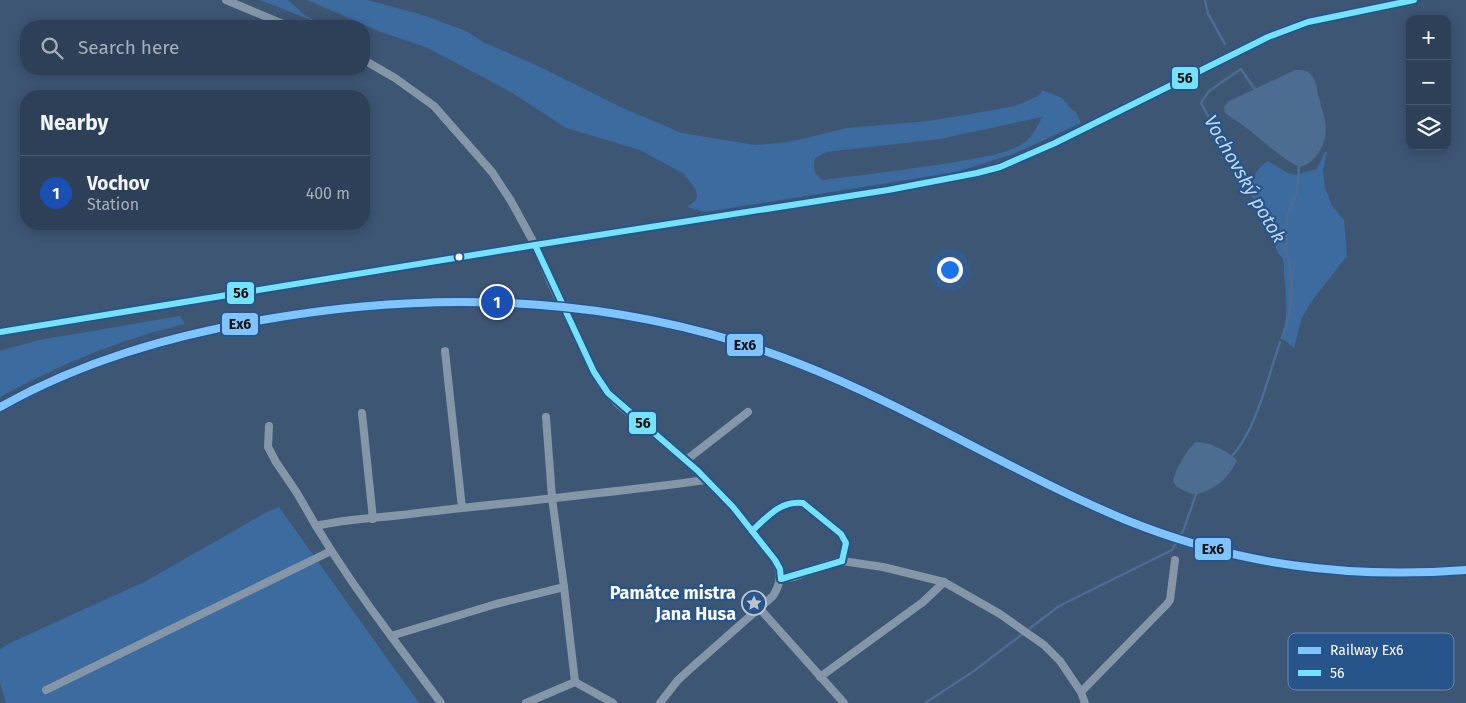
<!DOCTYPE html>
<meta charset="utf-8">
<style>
:root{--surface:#2e4057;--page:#36475d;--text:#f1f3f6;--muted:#a7afba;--line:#49596d;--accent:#95b2f1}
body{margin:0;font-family:"Fira Sans",sans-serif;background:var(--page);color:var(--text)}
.controls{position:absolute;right:15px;top:15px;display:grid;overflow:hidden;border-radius:10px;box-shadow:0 2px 12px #0003}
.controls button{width:45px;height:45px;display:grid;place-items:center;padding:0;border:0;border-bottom:1px solid var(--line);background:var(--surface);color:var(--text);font:25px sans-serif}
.you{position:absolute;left:949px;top:269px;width:18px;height:18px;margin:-12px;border:4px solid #fff;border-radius:50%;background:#1a73e8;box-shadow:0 0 0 8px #1a73e833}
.badge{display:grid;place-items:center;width:32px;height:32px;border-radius:50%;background:var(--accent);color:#fff;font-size:16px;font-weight:700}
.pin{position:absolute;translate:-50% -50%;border:2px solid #fff;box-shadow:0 1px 5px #0006}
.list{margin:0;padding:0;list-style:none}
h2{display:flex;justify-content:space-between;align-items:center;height:65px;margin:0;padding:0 20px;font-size:21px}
h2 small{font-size:16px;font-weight:400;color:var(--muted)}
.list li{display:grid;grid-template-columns:32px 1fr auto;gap:15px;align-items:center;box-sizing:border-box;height:75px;padding:0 20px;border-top:1px solid var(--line)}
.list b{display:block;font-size:19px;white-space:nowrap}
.list p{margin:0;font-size:16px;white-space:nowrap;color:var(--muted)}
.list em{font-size:16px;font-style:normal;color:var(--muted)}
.icon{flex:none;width:28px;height:28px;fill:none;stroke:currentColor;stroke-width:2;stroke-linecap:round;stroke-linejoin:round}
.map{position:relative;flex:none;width:1466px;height:703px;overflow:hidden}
.search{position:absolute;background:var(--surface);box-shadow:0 2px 12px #0003;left:20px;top:20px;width:350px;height:55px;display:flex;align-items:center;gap:12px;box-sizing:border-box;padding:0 18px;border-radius:20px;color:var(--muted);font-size:19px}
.panel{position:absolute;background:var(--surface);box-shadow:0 2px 12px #0003;left:20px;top:90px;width:350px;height:140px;border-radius:20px}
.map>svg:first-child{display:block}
.green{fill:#3c6b9f;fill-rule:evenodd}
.water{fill:#4d6c91}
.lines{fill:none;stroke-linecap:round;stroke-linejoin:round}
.stream{stroke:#4d6c91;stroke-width:2.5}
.minor{stroke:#8496a8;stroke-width:8}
.major{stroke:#8392a7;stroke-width:9}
.bus-1-casing{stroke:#27548a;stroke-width:10}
.bus-1{stroke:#73e2fa;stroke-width:6}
.rail-1-casing{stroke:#27548a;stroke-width:11}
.rail-1{stroke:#80c4ff;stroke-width:8}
.bus-dot{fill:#fff;stroke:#27548a;stroke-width:2}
.labels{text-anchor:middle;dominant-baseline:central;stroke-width:4.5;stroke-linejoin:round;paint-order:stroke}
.poi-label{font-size:18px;font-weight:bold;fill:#fff;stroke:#27548a;text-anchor:end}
.water-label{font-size:19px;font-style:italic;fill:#c1d8f0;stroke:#27548a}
.key{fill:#27548a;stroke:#6887ad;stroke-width:1}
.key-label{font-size:14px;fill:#fff}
.line-badge{stroke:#27548a;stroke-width:2}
.pale-badge-label{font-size:14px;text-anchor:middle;font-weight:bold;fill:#111}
</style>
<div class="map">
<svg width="1466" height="703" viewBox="0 0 1466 703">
<rect width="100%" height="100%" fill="#3d5674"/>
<g class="green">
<polygon points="260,0 288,0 306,16 326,26"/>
<path d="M307,0H367L423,15L466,31L485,43L536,65L625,109L682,133L755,145L789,142L847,128L929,121L1016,106L1040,95L1042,90L1062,98L1072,110L1076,112L1081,123L1013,154L956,172L705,212L687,207L695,201L697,197L696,190L684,174L640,150L566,128L511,92L441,55L428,48L381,32ZM1042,117C1038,126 1033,136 1025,142C1010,154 986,156 967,160C919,168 871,174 823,180C814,174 813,169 815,158L826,152L940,139Z"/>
<path d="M1325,152H1327L1323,170L1325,189L1328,195L1332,206L1344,220L1347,256L1311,302L1302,318L1294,348L1282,338C1289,315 1286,296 1284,273C1284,267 1284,263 1282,257C1275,253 1274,242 1277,235L1271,219L1259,199L1250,195C1249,181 1257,167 1268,161L1288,173L1296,175L1317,169Z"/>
<path d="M180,316L185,324C118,340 61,364 0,397V351L39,340Z"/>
<polygon points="279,507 419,703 6,703 0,683 0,649 10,643 146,581 267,512"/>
</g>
<g class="water">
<path d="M1295,70C1298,70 1303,70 1306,71C1316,75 1317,90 1319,98C1324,117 1331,132 1320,150C1316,158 1310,164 1300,167C1274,155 1255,131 1230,117L1225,113L1224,107L1229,101Z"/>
<path d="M1196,442C1210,442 1227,451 1237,460C1228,479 1216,489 1195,495C1188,492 1178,490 1174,483C1171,475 1190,445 1196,442Z"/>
</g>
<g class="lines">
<g class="stream">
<polyline points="1205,0 1208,14 1225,44"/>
<path d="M1255,90L1241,69L1209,91L1201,103L1230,158L1286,251C1296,280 1292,310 1282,338"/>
<polyline points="1286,251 1287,215 1297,192 1299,165"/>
<path d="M1231,457C1256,431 1268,377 1280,342"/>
<polyline points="925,703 974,671 1059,606 1172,550 1184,529 1196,494"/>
</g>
<g class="minor">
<polyline points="226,0 288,26"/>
<path d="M364,60L395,78L434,106L492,172L511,201L535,245L550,281L600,383L617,403L698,471L733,507L775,560C782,574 781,583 773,596L690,669L678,680L660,703"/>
<polyline points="445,351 462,508"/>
<polyline points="362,413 373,519"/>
<path d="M546,417L552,498L564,587L496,604L391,636C364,600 339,564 316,526C349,518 384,518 418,513C514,502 610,493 706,480"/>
<polyline points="269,426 268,447 276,462 297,493 316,526"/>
<polyline points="685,461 748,412"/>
<path d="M752,531C766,519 783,497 803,503L841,534L846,543L842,561"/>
<polyline points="781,579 794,577 825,565 842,561 883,567 944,582 1000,614 1044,645 1060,661 1081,692"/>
<polyline points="760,609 844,703"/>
<polyline points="391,636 441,703"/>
<polyline points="820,677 923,602 944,582"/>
<polyline points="575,682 613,703"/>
<polyline points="46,690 331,551"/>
<polyline points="526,703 575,682 564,587"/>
<polyline points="1085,703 1081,692 1167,604 1170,600 1175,560"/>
</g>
<polyline class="major" points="0,332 535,245 888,190 977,173 1000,167 1055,143 1268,37 1308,22 1414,0"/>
<defs>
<g id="bus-1">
<polyline points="535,245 594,372 608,393 698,471 733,507 775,560 780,569 781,579"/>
<polyline points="0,332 535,245 888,190 977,173 1000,167 1055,143 1268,37 1308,22 1414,0"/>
<path d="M752,531C767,517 781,500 803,503L841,534L846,543L842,561"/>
<polyline points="781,579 842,561"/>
</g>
</defs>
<use href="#bus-1" class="bus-1-casing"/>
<use href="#bus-1" class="bus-1"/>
<defs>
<path id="rail-1" d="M0,407C82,361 170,336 262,320C442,288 629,296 800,364C912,408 1015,474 1126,520C1237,565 1347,579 1466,570"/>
</defs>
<use href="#rail-1" class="rail-1-casing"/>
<use href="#rail-1" class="rail-1"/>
</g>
<defs>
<symbol id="sight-ring" viewBox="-11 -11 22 22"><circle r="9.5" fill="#27548a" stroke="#bbc4ce" stroke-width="1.5"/><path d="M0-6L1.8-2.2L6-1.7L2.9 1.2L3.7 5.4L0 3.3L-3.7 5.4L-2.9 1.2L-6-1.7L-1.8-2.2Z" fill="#bbc4ce"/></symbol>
</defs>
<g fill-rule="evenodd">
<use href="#sight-ring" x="740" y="589" width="28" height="28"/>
</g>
<circle class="bus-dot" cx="459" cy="257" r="4.5"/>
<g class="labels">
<g class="poi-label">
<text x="736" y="593">Památce mistra<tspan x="736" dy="21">Jana Husa</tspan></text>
</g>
<g class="water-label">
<text transform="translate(1245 179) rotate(60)">Vochovský potok</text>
</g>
</g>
<rect x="1288" y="633" width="166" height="57" rx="8" class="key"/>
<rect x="1298" y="647" width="23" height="7" fill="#80c4ff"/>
<rect x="1298" y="670" width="23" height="6" fill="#73e2fa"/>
<g class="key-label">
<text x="1330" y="655">Railway Ex6</text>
<text x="1330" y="678">56</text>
</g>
<g class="line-badge">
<rect x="1171" y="66" width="28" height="24" rx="5" fill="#73e2fa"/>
<rect x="226" y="281" width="29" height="24" rx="5" fill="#73e2fa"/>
<rect x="221" y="312" width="38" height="24" rx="5" fill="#80c4ff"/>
<rect x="726" y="333" width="38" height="24" rx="5" fill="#80c4ff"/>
<rect x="628" y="411" width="29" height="24" rx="5" fill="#73e2fa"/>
<rect x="1194" y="537" width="38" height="24" rx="5" fill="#80c4ff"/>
</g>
<g class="pale-badge-label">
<text x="1185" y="83">56</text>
<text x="241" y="298">56</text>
<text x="240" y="329">Ex6</text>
<text x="745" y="350">Ex6</text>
<text x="643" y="428">56</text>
<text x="1213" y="554">Ex6</text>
</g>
</svg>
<div class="controls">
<button>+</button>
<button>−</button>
<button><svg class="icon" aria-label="layers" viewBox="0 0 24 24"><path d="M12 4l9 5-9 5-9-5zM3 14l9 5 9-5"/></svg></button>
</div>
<div class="you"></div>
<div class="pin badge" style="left:497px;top:302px;background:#1a4fb4">1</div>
<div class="search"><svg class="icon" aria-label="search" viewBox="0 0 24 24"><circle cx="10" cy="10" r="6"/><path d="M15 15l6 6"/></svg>Search here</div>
<section class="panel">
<h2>Nearby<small></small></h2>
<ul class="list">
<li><span class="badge" style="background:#1a4fb4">1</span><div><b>Vochov</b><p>Station</p></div><em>400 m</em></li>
</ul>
</section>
</div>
